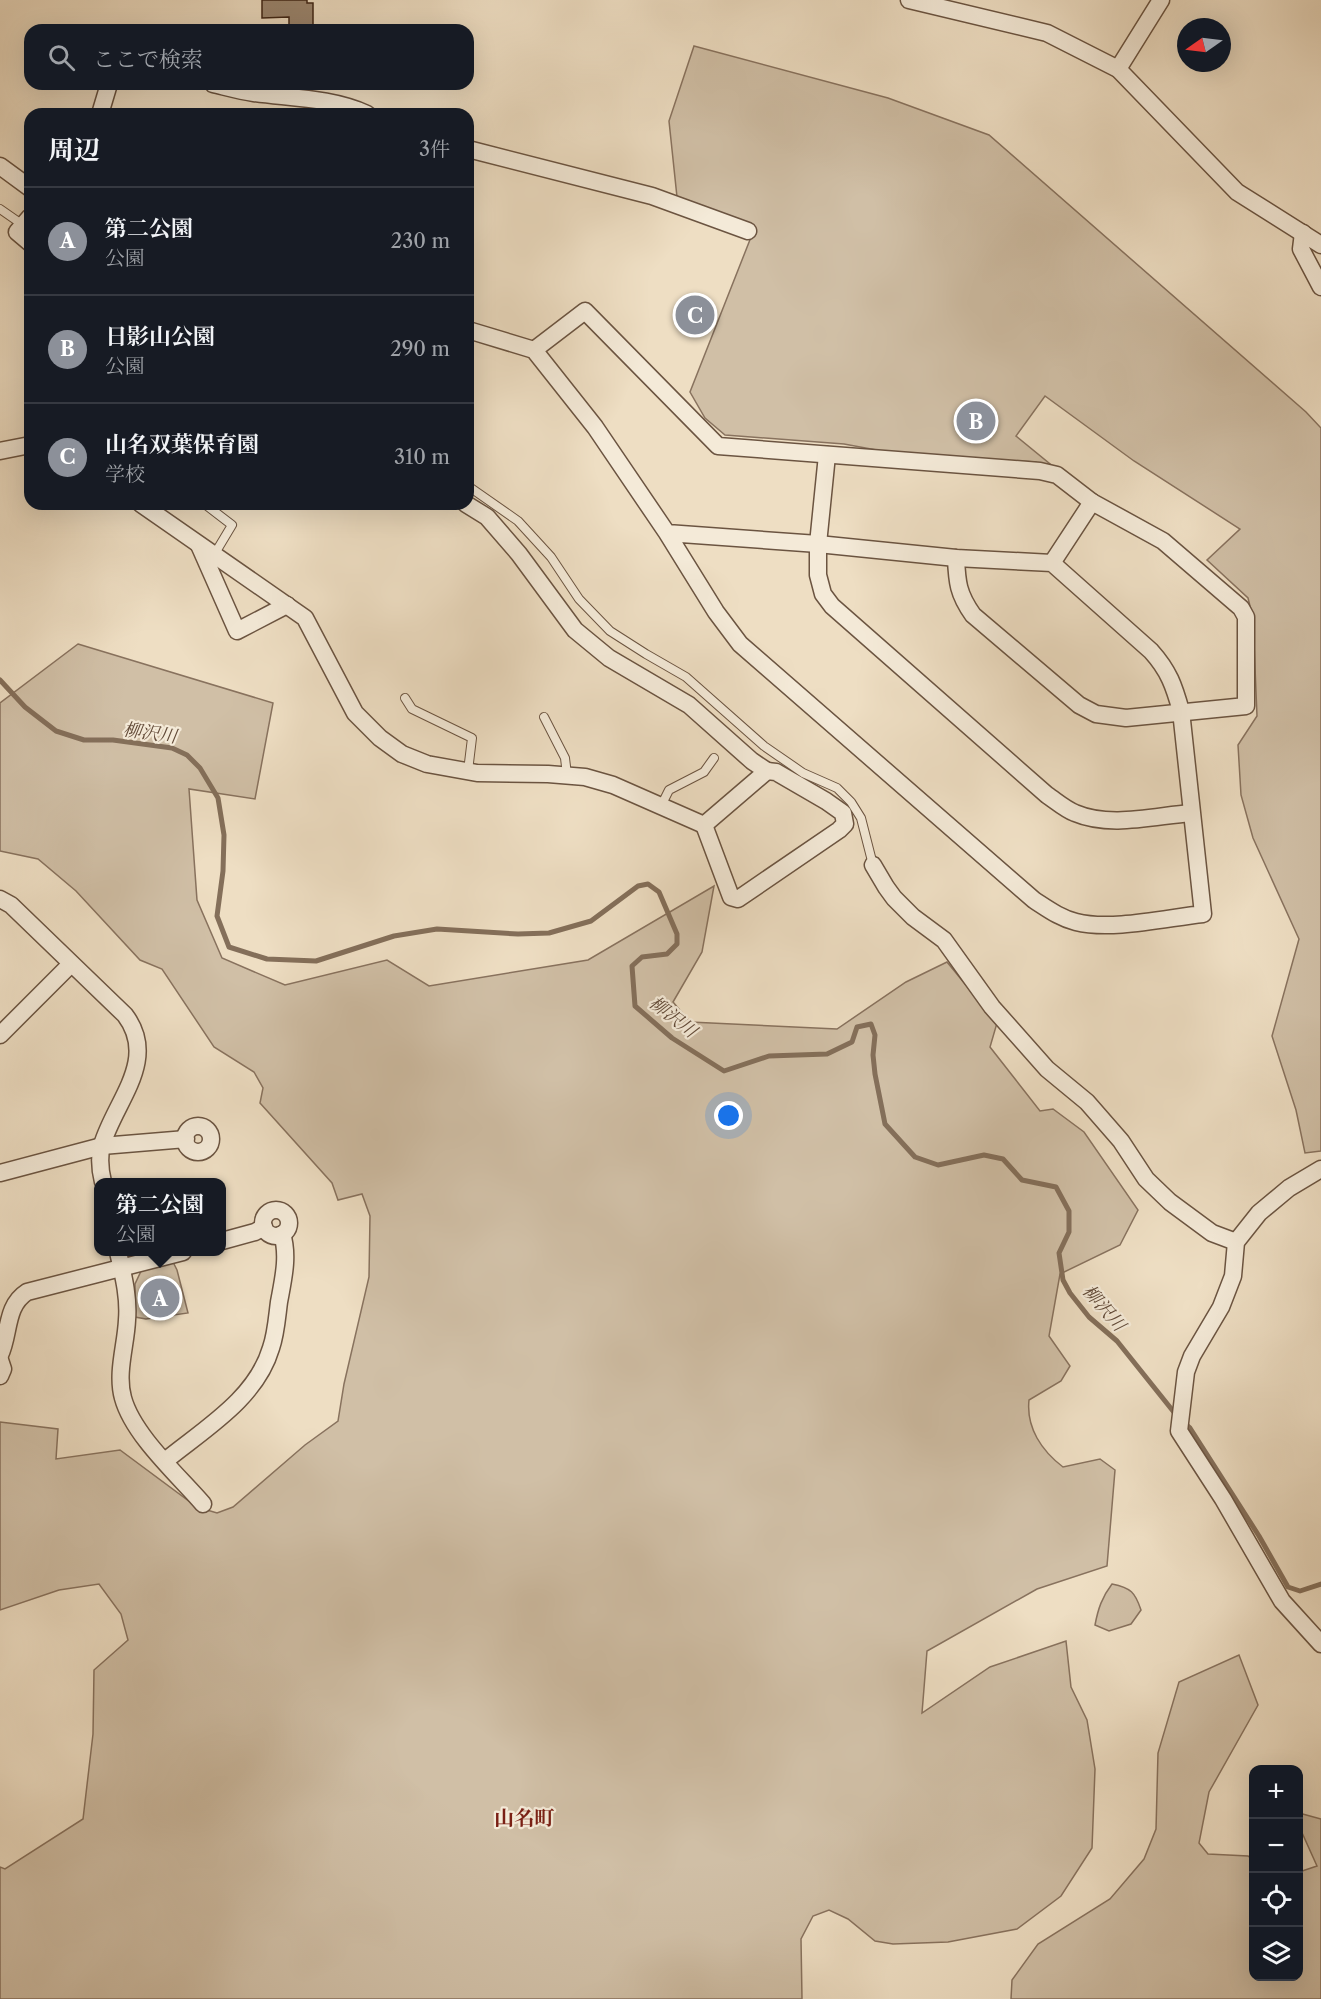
<!DOCTYPE html>
<html lang="ja">
<meta charset="utf-8">
<style>
:root{--surface:#171b24;--page:#242831;--text:#f1f3f6;--muted:#9ea1a6;--line:#363941;--accent:#8c9099}
body{margin:0;font-family:"Libre Caslon Text","Noto Serif JP",serif;background:var(--page);color:var(--text)}
.controls{position:absolute;right:18px;bottom:18px;display:grid;overflow:hidden;border-radius:12px;box-shadow:0 6px 24px #0002}
.controls button{width:54px;height:54px;display:grid;place-items:center;padding:0;border:0;border-bottom:2px solid var(--line);background:var(--surface);color:var(--text);font:30px sans-serif}
.compass{position:absolute;left:1177px;top:18px;width:54px;height:54px;border-radius:50%;background:var(--surface);box-shadow:0 6px 24px #0002;rotate:256deg}
.you{position:absolute;left:729px;top:1116px;width:21px;height:21px;margin:-15px;border:4px solid #fff;border-radius:50%;background:#1a73e8;box-shadow:0 0 0 9px #1a73e833}
.badge{display:grid;place-items:center;width:39px;height:39px;border-radius:50%;background:var(--accent);color:#fff;font-size:20px;font-weight:700}
.pin{position:absolute;translate:-50% -50%;border:3px solid #fff;box-shadow:0 2px 6px #0006}
.popup{position:absolute;left:94px;top:1178px;width:132px;height:78px;box-sizing:border-box;display:grid;place-content:center;border-radius:12px;background:var(--surface);filter:drop-shadow(0 2px 4px #0005);font-size:20px;white-space:nowrap;color:var(--muted)}
.popup b{font-size:22px;color:var(--text)}
.popup::after{content:'';position:absolute;left:50%;top:100%;margin-left:-12px;border:12px solid transparent;border-top-color:var(--surface)}
.list{margin:0;padding:0;list-style:none}
h2{display:flex;justify-content:space-between;align-items:center;height:78px;margin:0;padding:0 24px;font-size:26px}
h2 small{font-size:20px;font-weight:400;color:var(--muted)}
.list li{display:grid;grid-template-columns:39px 1fr auto;gap:18px;align-items:center;box-sizing:border-box;height:108px;padding:0 24px;border-top:2px solid var(--line)}
.list b{display:block;font-size:22px;white-space:nowrap}
.list p{margin:0;font-size:20px;white-space:nowrap;color:var(--muted)}
.list em{font-size:20px;font-style:normal;color:var(--muted)}
.icon{flex:none;width:33px;height:33px;fill:none;stroke:currentColor;stroke-width:2;stroke-linecap:round;stroke-linejoin:round}
.map{position:relative;flex:none;width:1321px;height:1999px;overflow:hidden}
.search{position:absolute;background:var(--surface);box-shadow:0 6px 24px #0002;left:24px;top:24px;width:450px;height:66px;display:flex;align-items:center;gap:15px;box-sizing:border-box;padding:0 21px;border-radius:18px;color:var(--muted);font-size:22px}
.panel{position:absolute;background:var(--surface);box-shadow:0 6px 24px #0002;left:24px;top:108px;width:450px;height:402px;border-radius:18px}
.map>svg:first-child{display:block}
.green{fill:#d0bfa6;stroke:#88725e;stroke-width:1.5}
.lines{fill:none;stroke-linecap:round;stroke-linejoin:round}
.stream{stroke:#846f5a;stroke-width:5}
.building{fill:#9a8670;stroke:#3f2616;stroke-width:1.5}
.service-casing{stroke:#6b5441;stroke-width:10}
.minor-casing{stroke:#6b5441;stroke-width:19}
.service{stroke:#f4ead8;stroke-width:8}
.minor{stroke:#f4ead8;stroke-width:16}
.labels{text-anchor:middle;dominant-baseline:central;stroke-width:4.5;stroke-linejoin:round;paint-order:stroke}
.water-label{font-size:18px;font-style:italic;fill:#624a38;stroke:#f4ead8}
.quarter-label{font-size:20px;font-weight:bold;fill:#7a1f14;stroke:#f4ead8}
</style>
<div class="map">
<svg width="1321" height="1999" viewBox="0 0 1321 1999">
<rect width="100%" height="100%" fill="#eedec3"/>
<filter id="stains"><feTurbulence type="fractalNoise" baseFrequency=".00333" numOctaves="4"/><feColorMatrix values="0 0 0 0 .2 0 0 0 0 .09 0 0 0 0 .02 0 0 0 .5 -.17"/></filter>
<radialGradient id="worn" r=".72"><stop offset=".6" stop-color="#630" stop-opacity="0"/><stop offset="1" stop-color="#630" stop-opacity=".3"/></radialGradient>
<g class="green">
<polygon points="694,46 888,98 989,135 1306,412 1321,428 1321,1151 1305,1153 1296,1110 1272,1036 1299,939 1253,838 1241,795 1238,745 1257,716 1253,618 1248,598 1207,560 1240,529 1134,461 1045,396 1016,436 1055,468 1037,466 1036,462 1018,461 1017,464 898,454 844,444 725,435 705,418 690,392 755,227 677,197 669,121"/>
<path d="M78,644L273,703L255,799L189,789L197,900L222,958L285,985L387,960L429,986L588,960L714,886L702,952L673,1002L690,1022L837,1029L906,982L947,962L997,1023L990,1047L1040,1111L1053,1109L1084,1132L1138,1210L1120,1245L1060,1274L1049,1336L1070,1366L1061,1381L1029,1400C1026,1428 1042,1451 1063,1467L1100,1459L1115,1470L1107,1566L1037,1589L927,1651L922,1713L990,1667L1066,1641L1071,1687L1087,1720L1095,1769L1092,1848L1061,1896L1017,1929L948,1942L893,1944L875,1941L848,1919L829,1910L813,1916L801,1939L802,1999H0V1867L5,1869L83,1819L93,1734L94,1670L128,1640L121,1614L99,1584L59,1590L0,1610V1422L58,1429L56,1459L120,1450L197,1507L217,1513L233,1507L305,1445L338,1421L344,1384L369,1277L370,1216L362,1194L338,1200L332,1183L260,1103L263,1088L254,1072L214,1047L162,969L140,960L76,891L38,859L0,851V703Z"/>
<polygon points="173,1262 177,1270 188,1313 146,1319 135,1317 135,1284 142,1269"/>
<path d="M1112,1584C1131,1588 1135,1592 1141,1610L1131,1624L1109,1631L1095,1625C1098,1609 1102,1597 1112,1584Z"/>
<polygon points="1239,1655 1258,1705 1209,1792 1199,1843 1208,1854 1248,1856 1253,1859 1254,1976 1298,1976 1299,1872 1317,1866 1299,1826 1299,1813 1321,1819 1321,1999 1011,1999 1012,1980 1038,1944 1110,1899 1144,1859 1156,1829 1158,1753 1179,1682"/>
</g>
<g class="lines">
<g class="stream">
<polyline points="0,680 25,707 56,731 84,740 113,740 172,748 187,755 200,768 218,798 224,835 223,871 217,916 229,947 267,959 316,961 394,936 437,929 518,934 549,933 591,921 638,886 648,884 659,892 677,934 677,944 667,954 642,957 632,966 635,1006 672,1038 724,1071 769,1056 827,1054 852,1042 857,1027 871,1024 875,1035 873,1055 875,1074 885,1124 915,1157 938,1165 984,1155 1003,1159 1022,1180 1056,1187 1069,1211 1069,1232 1059,1253 1063,1280 1070,1293 1089,1317 1117,1341 1177,1416"/>
<polyline points="1184,1423 1190,1428 1259,1536 1288,1587 1300,1591 1321,1584"/>
</g>
</g>
<polygon class="building" points="262,0 307,0 307,3 313,3 313,28 289,28 289,17 262,18"/>
<g class="lines">
<defs>
<g id="service">
<polyline points="0,209 23,225"/>
<polyline points="468,486 518,521 551,557 579,599 610,631 646,654 686,677 764,746 803,773 837,788 851,802 861,818 873,865"/>
<polyline points="206,505 232,525 214,555"/>
<polyline points="405,698 412,709 472,738 468,771"/>
<polyline points="544,717 565,758 567,775"/>
<polyline points="661,806 669,790 704,772 714,758"/>
</g>
<g id="minor">
<polyline points="909,0 1047,33 1118,69 1237,192 1321,245"/>
<polyline points="1118,69 1161,0"/>
<path d="M213,84C226,87 240,91 254,93C291,98 333,98 367,114"/>
<polyline points="100,114 109,84"/>
<polyline points="468,149 652,196 748,231"/>
<polyline points="0,166 30,188"/>
<polyline points="30,217 17,232 30,243"/>
<polyline points="1303,233 1301,249 1321,287"/>
<path d="M468,330L534,350L595,427L667,533L716,612L740,644L1034,900C1048,909 1060,918 1076,922C1111,931 1166,918 1203,914L1181,711C1174,686 1169,671 1151,651L1052,563L956,558L818,544L667,533"/>
<path d="M534,350L585,311L718,446L1040,471L1057,475L1092,502L1163,541L1241,608L1246,617V706L1126,718L1096,714L1079,705L973,615C958,594 957,582 956,558"/>
<polyline points="0,451 30,445"/>
<path d="M827,455L818,544V575L823,594L832,606L1047,795C1056,801 1065,809 1075,813C1110,828 1154,816 1191,813"/>
<polyline points="141,504 305,618 355,713 380,738 402,754 427,764 477,773 548,774 585,777 613,785 704,825 767,771 752,761 689,705 609,658 575,630 519,554 487,517 466,504"/>
<polyline points="199,545 237,631 287,605"/>
<polyline points="1052,563 1092,502"/>
<polyline points="704,825 731,897 738,899 839,830 845,824 843,813 826,801 776,772 767,771"/>
<polyline points="873,865 886,887 894,898 913,917 944,940 992,1007 1047,1069 1087,1102 1121,1141 1146,1179 1170,1202 1212,1233 1236,1242"/>
<path d="M0,899L11,905L125,1015C159,1060 115,1101 102,1145C99,1157 100,1170 103,1182"/>
<polyline points="0,1035 71,964"/>
<circle cx="198" cy="1139" r="13"/>
<polyline points="1321,1169 1289,1188 1259,1213 1236,1242 1233,1276 1221,1307 1192,1356 1186,1372 1179,1431 1223,1499 1282,1601 1321,1644"/>
<polyline points="0,1173 102,1146 186,1139"/>
<circle cx="276" cy="1223" r="13"/>
<polyline points="222,1241 255,1232 264,1227"/>
<path d="M118,1252C123,1274 129,1297 127,1320C126,1345 116,1373 123,1398C133,1435 178,1475 203,1504"/>
<path d="M0,1355C10,1334 5,1306 27,1292L183,1252"/>
<polyline points="0,1360 3,1369 0,1376"/>
<path d="M165,1461C204,1429 256,1399 271,1348C276,1334 277,1317 279,1302C283,1280 289,1256 282,1234"/>
</g>
</defs>
<use href="#service" class="service-casing"/>
<use href="#minor" class="minor-casing"/>
<use href="#service" class="service"/>
<use href="#minor" class="minor"/>
</g>
<g class="labels">
<g class="water-label">
<text transform="translate(150 733) rotate(8)">柳沢川</text>
<text transform="translate(673 1017) rotate(38)">柳沢川</text>
<text transform="translate(1104 1308) rotate(49)">柳沢川</text>
</g>
<g class="quarter-label">
<text x="524" y="1818">山名町</text>
</g>
</g>
<rect width="100%" height="100%" filter="url(#stains)"/>
<rect width="100%" height="100%" fill="url(#worn)"/>
</svg>
<div class="controls">
<button>+</button>
<button>−</button>
<button><svg class="icon" aria-label="locate" viewBox="0 0 24 24"><circle cx="12" cy="12" r="6"/><path d="M12 2v4M12 18v4M2 12h4M18 12h4"/></svg></button>
<button><svg class="icon" aria-label="layers" viewBox="0 0 24 24"><path d="M12 4l9 5-9 5-9-5zM3 14l9 5 9-5"/></svg></button>
</div>
<svg class="compass" viewBox="-18 -18 36 36"><path d="M0-13l5 13h-10z" fill="#e53935"/><path d="M0 13l5-13h-10z" fill="#9ea1a6"/></svg>
<div class="you"></div>
<div class="pin badge" style="left:160px;top:1298px">A</div>
<div class="popup"><b>第二公園</b>公園</div>
<div class="pin badge" style="left:976px;top:421px">B</div>
<div class="pin badge" style="left:695px;top:315px">C</div>
<div class="search"><svg class="icon" aria-label="search" viewBox="0 0 24 24"><circle cx="10" cy="10" r="6"/><path d="M15 15l6 6"/></svg>ここで検索</div>
<section class="panel">
<h2>周辺<small>3件</small></h2>
<ul class="list">
<li><span class="badge">A</span><div><b>第二公園</b><p>公園</p></div><em>230 m</em></li>
<li><span class="badge">B</span><div><b>日影山公園</b><p>公園</p></div><em>290 m</em></li>
<li><span class="badge">C</span><div><b>山名双葉保育園</b><p>学校</p></div><em>310 m</em></li>
</ul>
</section>
</div>
